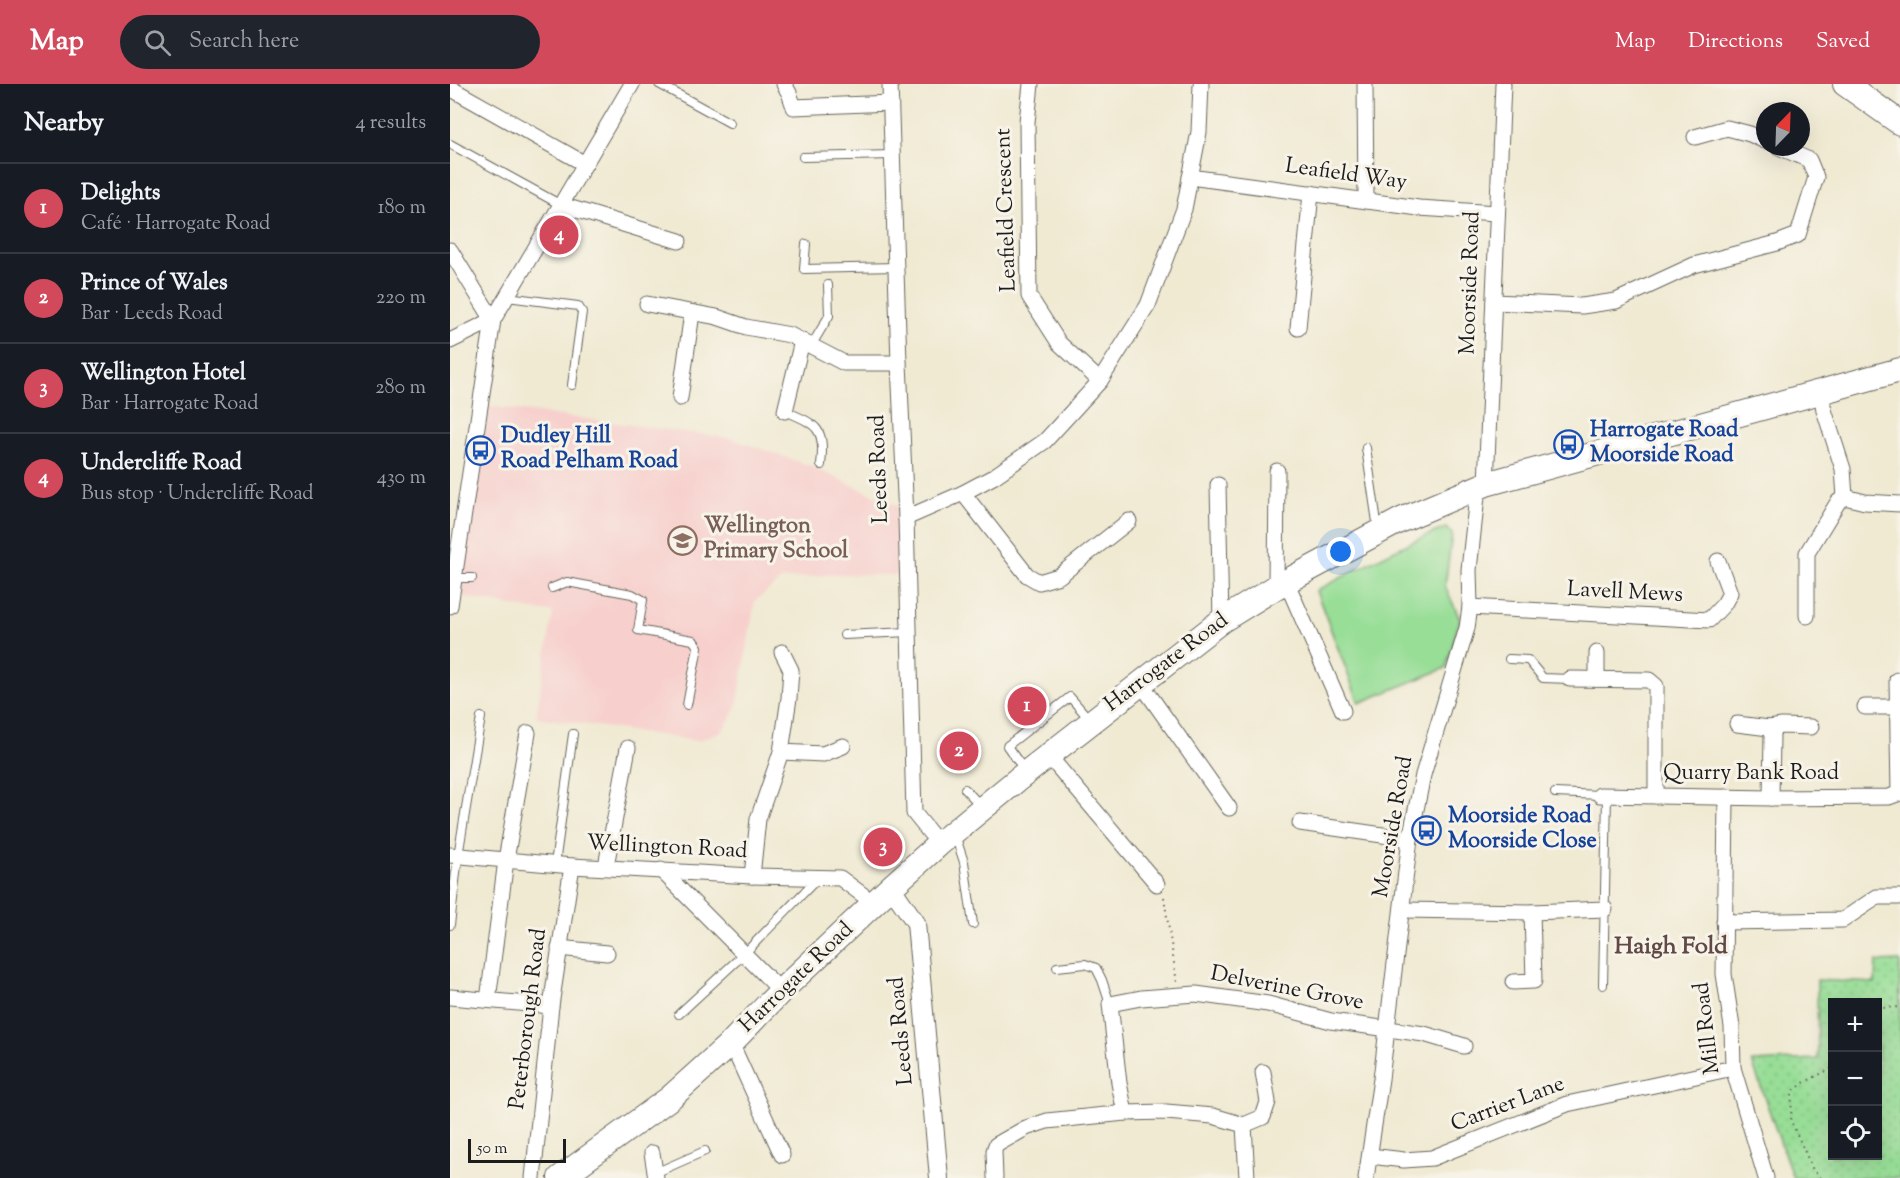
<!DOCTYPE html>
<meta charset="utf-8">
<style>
:root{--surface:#171b24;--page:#20242c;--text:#f1f3f6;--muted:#9ea1a6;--line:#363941;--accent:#d1495b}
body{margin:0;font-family:"Sorts Mill Goudy",serif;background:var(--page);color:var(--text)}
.controls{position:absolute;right:18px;bottom:18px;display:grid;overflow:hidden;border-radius:0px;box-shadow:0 6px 24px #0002}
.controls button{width:54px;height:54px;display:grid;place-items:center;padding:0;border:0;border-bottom:2px solid var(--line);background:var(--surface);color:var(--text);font:30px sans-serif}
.compass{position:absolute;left:1306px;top:18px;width:54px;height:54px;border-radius:50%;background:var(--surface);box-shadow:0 6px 24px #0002;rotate:23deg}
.scale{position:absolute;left:18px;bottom:15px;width:98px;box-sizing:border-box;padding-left:6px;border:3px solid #1c1c1c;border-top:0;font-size:16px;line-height:21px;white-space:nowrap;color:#1c1c1c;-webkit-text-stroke:4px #f7f3e8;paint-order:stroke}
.you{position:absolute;left:891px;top:468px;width:21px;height:21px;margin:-15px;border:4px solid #fff;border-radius:50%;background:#1a73e8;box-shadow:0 0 0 9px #1a73e833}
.badge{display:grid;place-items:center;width:39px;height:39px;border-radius:50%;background:var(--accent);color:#fff;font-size:20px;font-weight:700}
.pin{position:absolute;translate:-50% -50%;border:3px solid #fff;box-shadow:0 2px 6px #0006}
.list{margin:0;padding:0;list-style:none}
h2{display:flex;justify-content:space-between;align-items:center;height:78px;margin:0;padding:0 24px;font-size:26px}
h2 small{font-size:20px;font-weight:400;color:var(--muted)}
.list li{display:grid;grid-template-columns:39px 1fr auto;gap:18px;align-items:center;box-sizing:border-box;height:90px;padding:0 24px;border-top:2px solid var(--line)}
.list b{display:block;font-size:22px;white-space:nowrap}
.list p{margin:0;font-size:20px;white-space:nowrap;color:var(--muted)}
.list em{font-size:20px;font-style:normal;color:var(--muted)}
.icon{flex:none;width:33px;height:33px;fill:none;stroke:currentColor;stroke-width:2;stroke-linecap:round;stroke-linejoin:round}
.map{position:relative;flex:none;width:1450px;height:1094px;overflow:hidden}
header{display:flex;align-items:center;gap:36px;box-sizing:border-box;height:84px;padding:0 30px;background:var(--accent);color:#fff}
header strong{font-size:28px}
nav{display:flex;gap:33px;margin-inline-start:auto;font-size:21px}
.search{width:420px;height:54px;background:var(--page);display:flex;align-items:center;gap:15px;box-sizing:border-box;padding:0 21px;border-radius:33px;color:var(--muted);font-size:22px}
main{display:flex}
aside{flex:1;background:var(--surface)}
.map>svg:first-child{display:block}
.built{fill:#f7d0cd}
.green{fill:#98de97;stroke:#5a7d5a;stroke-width:1.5}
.park{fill:url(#park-dots);stroke:#5a7d5a;stroke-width:1.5;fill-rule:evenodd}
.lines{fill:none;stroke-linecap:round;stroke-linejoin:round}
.service-casing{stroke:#66645c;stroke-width:10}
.minor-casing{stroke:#66645c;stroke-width:17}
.tertiary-casing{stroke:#66645c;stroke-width:20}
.primary-casing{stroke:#66645c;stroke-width:26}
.trunk-casing{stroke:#66645c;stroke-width:26}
.path{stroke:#66645c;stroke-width:2;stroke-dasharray:1.5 4.5;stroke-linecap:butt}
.service{stroke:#fff;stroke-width:8}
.minor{stroke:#fff;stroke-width:15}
.tertiary{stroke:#fff;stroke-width:18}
.primary{stroke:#fff;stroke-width:24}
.trunk{stroke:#fff;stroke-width:24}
.labels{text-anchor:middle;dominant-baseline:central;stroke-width:6;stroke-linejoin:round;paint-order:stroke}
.street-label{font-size:22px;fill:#1c1c1c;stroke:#f7f3e8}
.transit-label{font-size:22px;font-weight:bold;fill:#164399;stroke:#f7f3e8;text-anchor:start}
.education-label{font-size:22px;font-weight:bold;fill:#785e54;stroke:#f7f3e8;text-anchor:start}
.neighbourhood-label{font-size:24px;font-weight:bold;fill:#604846;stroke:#f7f3e8}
</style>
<header>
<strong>Map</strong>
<div class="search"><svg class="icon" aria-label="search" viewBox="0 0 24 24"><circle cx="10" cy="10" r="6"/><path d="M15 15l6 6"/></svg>Search here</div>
<nav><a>Map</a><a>Directions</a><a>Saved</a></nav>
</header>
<main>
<aside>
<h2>Nearby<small>4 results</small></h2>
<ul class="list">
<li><span class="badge">1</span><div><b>Delights</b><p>Café · Harrogate Road</p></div><em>180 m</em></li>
<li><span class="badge">2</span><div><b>Prince of Wales</b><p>Bar · Leeds Road</p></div><em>220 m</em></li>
<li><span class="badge">3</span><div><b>Wellington Hotel</b><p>Bar · Harrogate Road</p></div><em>280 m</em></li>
<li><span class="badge">4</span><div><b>Undercliffe Road</b><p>Bus stop · Undercliffe Road</p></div><em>430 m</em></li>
</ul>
</aside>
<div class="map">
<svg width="1450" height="1094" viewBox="0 0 1450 1094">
<defs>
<pattern id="park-dots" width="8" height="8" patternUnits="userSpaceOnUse" patternTransform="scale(1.5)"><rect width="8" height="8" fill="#98de97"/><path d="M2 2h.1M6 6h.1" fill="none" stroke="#82be82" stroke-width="1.8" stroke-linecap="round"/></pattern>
</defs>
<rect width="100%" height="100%" fill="#f7f3e8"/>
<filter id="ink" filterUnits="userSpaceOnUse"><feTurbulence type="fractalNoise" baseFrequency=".0167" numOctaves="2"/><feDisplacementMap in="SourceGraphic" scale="12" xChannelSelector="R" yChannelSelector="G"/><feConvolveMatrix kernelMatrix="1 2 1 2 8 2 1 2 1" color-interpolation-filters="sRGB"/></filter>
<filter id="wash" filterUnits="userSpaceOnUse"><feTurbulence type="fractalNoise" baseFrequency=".008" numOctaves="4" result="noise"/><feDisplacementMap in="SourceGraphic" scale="24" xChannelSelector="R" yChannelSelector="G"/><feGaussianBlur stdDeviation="1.35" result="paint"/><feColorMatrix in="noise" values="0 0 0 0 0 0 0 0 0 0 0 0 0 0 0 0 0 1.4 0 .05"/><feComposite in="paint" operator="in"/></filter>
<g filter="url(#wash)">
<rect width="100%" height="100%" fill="#f0ead3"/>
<polygon class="built" points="38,322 280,354 358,381 448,422 448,491 384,490 331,496 305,517 287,623 272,647 248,657 86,633 103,528 83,526 10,512"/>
<path class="green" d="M996,444L1002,450L995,502L1010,535L996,584L909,619L866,507C909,484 951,461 996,444Z"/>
<path class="park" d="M1450,877V1094H1343L1302,978L1368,975L1367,896L1425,899L1426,878ZM1382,918H1428V1072H1382Z"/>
</g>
<g filter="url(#ink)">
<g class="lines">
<defs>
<g id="service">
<polyline points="209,0 280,39"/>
<polyline points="0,60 111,121"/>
<polyline points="353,73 443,71"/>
<polyline points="356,160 354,185 446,183"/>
<polyline points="57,213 128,222 132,228 122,301"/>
<polyline points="361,262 379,232 378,201"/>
<path d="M335,327C368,341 375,344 371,381"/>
<polyline points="916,364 928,445"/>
<polyline points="4,494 22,494"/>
<polyline points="102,504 117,498 182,510 193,516 188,546 243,556 248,563 237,621"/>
<polyline points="394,551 459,548"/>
<polyline points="1059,575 1078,576 1093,594 1120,595"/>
<polyline points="575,687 557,662 620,613 640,636"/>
<polyline points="515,705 530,721"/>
<polyline points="1105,709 1150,711"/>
<polyline points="505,751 514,778 523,840"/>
<polyline points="105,780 123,650"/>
<polyline points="0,841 8,772 31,633"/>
<polyline points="607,883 635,880 646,884 652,896 660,920"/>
<polyline points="1153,901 1157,711"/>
<polyline points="229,930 294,870 367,795"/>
<polyline points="205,1089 255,1067"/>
</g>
<g id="minor">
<polyline points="334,0 339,9 344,23 441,19"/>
<polyline points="440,0 449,279 456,434 464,729 489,760"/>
<polyline points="581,0 577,38 579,212 609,259 650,297"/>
<polyline points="915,0 916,117"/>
<polyline points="0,4 135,80"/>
<polyline points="1245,53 1277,44 1300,50 1315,57"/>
<polyline points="740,93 969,124 1047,129"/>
<polyline points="111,121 229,157"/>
<polyline points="0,166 43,236 0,522"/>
<polyline points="1044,218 1132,222 1166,217 1244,181 1327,159 1348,151 1366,93 1359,76 1329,63"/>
<polyline points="197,220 267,233 296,243 340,251 394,279 449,279"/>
<polyline points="848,244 861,109"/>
<polyline points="0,257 43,236 182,0"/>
<polyline points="1371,307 1374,326 1393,385 1395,413"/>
<polyline points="230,314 242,229"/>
<polyline points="335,327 352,257"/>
<polyline points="1036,400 1053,0"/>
<polyline points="768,401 771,537"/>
<polyline points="513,409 577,491 589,498 609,492 679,437"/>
<polyline points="456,434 513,409 543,393 595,357 650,297 698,221 734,125 749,48 751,0"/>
<polyline points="836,497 893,627"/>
<polyline points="826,503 827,387"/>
<polyline points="1020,523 1259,536 1274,520 1280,509 1268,477"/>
<polyline points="1357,532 1357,469 1388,418 1395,413 1415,418 1450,420"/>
<polyline points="1120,595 1199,596 1206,602 1206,712"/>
<polyline points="1147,595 1147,569"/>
<polyline points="1447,596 1449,709"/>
<polyline points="690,598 779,724"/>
<polyline points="1415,623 1448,623"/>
<polyline points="1287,640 1319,644 1322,651 1321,714"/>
<polyline points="1319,644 1332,642 1361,643"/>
<polyline points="331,668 373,670 393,662"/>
<polyline points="598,671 707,800"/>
<polyline points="1150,711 1321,714 1439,713 1450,709"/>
<polyline points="1276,713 1274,890 1282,943 1283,984 1316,1094"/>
<polyline points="850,739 960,755"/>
<polyline points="0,771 122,782 302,792 390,794 425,820"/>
<polyline points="156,782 178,664"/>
<polyline points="211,786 331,907"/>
<polyline points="302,792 308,735 331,668 339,614 341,586 332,568"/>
<polyline points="952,826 1082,828 1155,825"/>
<polyline points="1274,838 1393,836 1427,813 1450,813"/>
<polyline points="109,864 157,869"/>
<polyline points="1063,898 1084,897 1082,828"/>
<polyline points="0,913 101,922"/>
<polyline points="38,916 56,776 78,649"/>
<polyline points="281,959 332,1071"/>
<polyline points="675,1029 669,999 660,920 691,914 746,910 818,920 881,937 974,950 1014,962"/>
<polyline points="794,1041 813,1033 818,1018 813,988"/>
<polyline points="202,1069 206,1094"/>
<polyline points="920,1072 954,1076 982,1074 1117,1020 1283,984"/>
<polyline points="83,1094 101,922 122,782"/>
<polyline points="545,1094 544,1067 546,1061 576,1044 597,1037 675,1029 716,1028 763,1032 794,1041 797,1094"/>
<polyline points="916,1094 931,995 960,755 973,691 1017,544 1020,523 1019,486 1028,403"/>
</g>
<polyline id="tertiary" points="441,803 466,839 489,1094"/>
<polyline id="primary" points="1395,0 1450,39"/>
<polyline id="trunk" points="110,1094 220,1014 281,959 331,907 441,803 489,760 567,696 771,537 826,503 951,436 1036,400 1450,286"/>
</defs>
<use href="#service" class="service-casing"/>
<use href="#minor" class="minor-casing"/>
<use href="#tertiary" class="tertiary-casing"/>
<use href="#primary" class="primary-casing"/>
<use href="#trunk" class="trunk-casing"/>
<g class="path">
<polyline points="714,813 727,899"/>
<polyline points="1428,926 1431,924 1450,923"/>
<polyline points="1370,1094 1363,1086 1341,1037 1342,1008 1355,998 1382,984"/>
</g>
<use href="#service" class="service"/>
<use href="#minor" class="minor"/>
<use href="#tertiary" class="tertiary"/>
<use href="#primary" class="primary"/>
<use href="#trunk" class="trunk"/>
</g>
</g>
<defs>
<symbol id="bus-ring" viewBox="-11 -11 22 22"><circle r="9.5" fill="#f7f3e8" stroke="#1a4fb4" stroke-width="1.5"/><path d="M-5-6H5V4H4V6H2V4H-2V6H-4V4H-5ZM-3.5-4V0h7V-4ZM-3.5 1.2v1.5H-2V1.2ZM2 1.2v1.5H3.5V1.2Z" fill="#1a4fb4"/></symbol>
<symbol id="school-ring" viewBox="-11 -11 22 22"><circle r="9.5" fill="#f7f3e8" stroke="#8d6e63" stroke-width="1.5"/><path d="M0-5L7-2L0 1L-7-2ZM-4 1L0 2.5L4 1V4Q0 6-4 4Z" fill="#8d6e63"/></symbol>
</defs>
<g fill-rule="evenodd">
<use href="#bus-ring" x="1102" y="344" width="33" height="33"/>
<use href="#bus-ring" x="14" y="350" width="33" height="33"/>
<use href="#school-ring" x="216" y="440" width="33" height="33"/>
<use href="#bus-ring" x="960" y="730" width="33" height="33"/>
</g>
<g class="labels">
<g class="street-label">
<text transform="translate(896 91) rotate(8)">Leafield Way</text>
<text transform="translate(557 126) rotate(-92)">Leafield Crescent</text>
<text transform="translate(1021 199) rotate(-88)">Moorside Road</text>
<text transform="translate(430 385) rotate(-92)">Leeds Road</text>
<text transform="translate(1175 509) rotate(3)">Lavell Mews</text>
<text transform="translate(717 579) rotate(-37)">Harrogate Road</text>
<text x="1301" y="690">Quarry Bank Road</text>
<text transform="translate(944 743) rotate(-80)">Moorside Road</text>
<text transform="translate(217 764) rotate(3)">Wellington Road</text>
<text transform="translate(347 894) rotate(-44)">Harrogate Road</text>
<text transform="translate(837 905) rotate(11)">Delverine Grove</text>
<text transform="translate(79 935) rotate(-83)">Peterborough Road</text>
<text transform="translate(1258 944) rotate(-97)">Mill Road</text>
<text transform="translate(452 947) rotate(-95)">Leeds Road</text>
<text transform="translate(1058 1021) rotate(-21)">Carrier Lane</text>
</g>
<g class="transit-label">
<text x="1140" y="347">Harrogate Road<tspan x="1140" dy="25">Moorside Road</tspan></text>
<text x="51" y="353">Dudley Hill<tspan x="51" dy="25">Road Pelham Road</tspan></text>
<text x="998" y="733">Moorside Road<tspan x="998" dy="25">Moorside Close</tspan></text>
</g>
<g class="education-label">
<text x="254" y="443">Wellington<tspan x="254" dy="25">Primary School</tspan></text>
</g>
<g class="neighbourhood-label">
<text x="1221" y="863">Haigh Fold</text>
</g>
</g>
</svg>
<div class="controls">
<button>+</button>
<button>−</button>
<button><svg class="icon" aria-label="locate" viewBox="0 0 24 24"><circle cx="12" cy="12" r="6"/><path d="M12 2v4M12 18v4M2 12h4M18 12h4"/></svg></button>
</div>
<svg class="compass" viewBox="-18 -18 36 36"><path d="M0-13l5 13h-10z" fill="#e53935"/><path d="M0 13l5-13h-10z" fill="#9ea1a6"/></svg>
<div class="scale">50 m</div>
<div class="you"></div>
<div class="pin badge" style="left:577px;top:622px">1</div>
<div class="pin badge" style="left:509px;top:667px">2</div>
<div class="pin badge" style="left:433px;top:763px">3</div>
<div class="pin badge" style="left:109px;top:151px">4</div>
</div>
</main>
